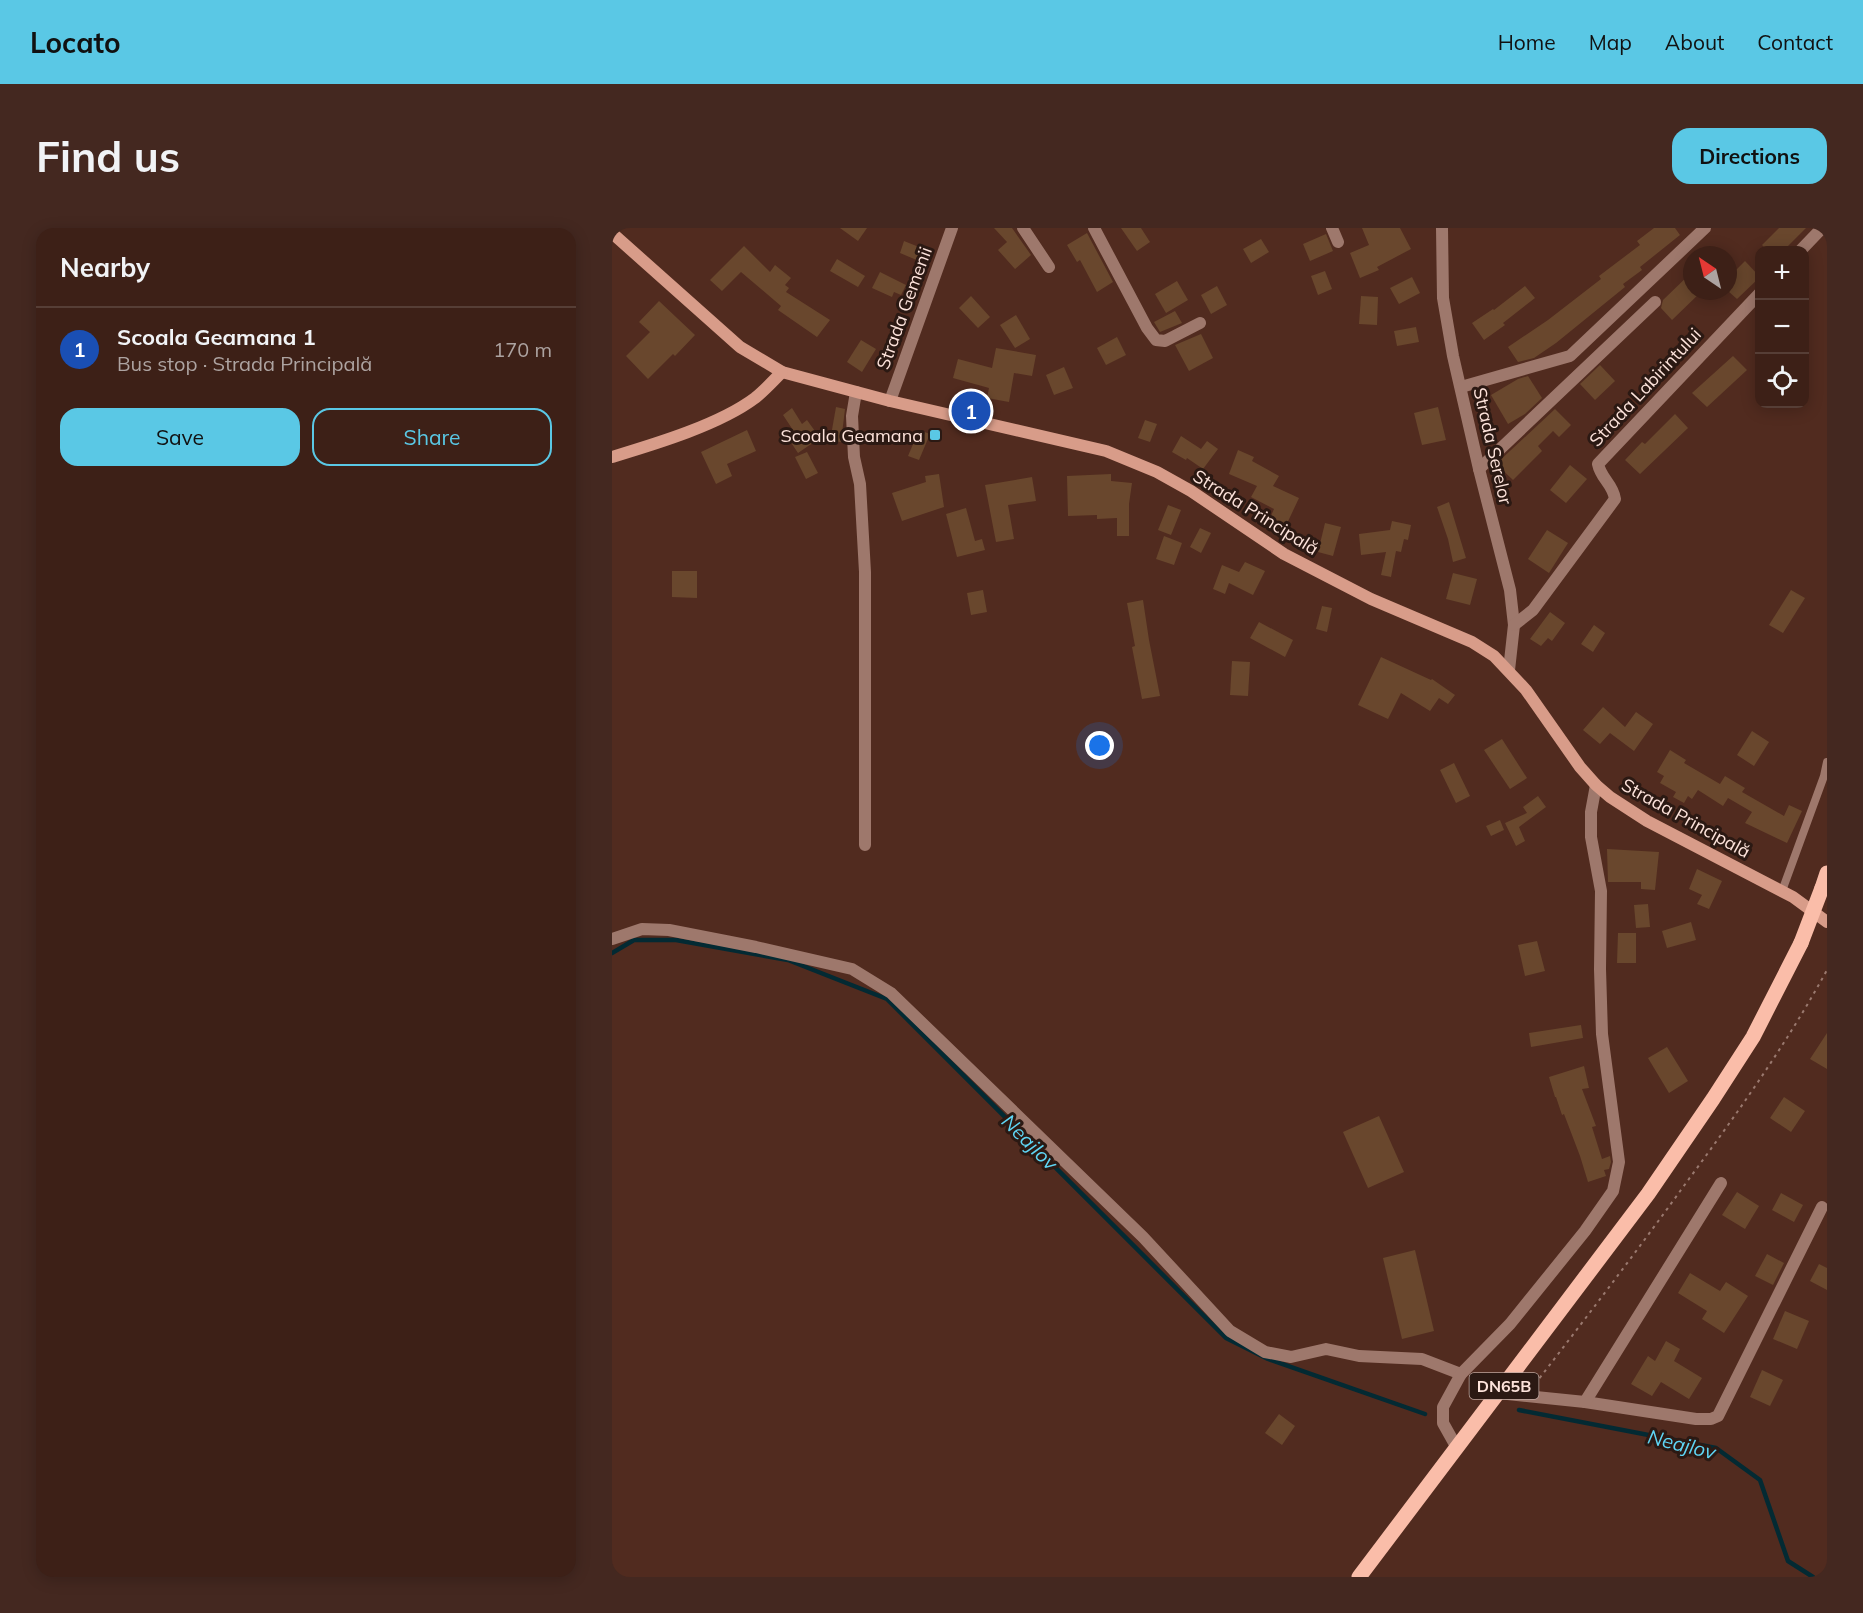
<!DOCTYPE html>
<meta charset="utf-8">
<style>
:root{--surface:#3d2017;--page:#442820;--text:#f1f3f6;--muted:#ada3a1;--line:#563e36;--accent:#5ac8e5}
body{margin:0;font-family:Mulish,sans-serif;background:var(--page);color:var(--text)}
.controls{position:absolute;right:18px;top:18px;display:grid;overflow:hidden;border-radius:12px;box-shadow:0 3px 15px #0003}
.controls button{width:54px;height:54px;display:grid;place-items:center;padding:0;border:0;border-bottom:2px solid var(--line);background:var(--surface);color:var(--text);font:30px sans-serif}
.compass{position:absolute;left:1071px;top:18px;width:54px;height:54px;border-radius:50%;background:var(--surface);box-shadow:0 3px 15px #0003;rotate:325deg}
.you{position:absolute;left:488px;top:518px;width:21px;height:21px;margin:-15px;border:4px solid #fff;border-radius:50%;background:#1a73e8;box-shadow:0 0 0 9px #1a73e833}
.badge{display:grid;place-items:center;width:39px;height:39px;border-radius:50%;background:var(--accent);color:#fff;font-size:20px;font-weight:700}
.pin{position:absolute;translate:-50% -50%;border:3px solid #fff;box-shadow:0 2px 6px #0006}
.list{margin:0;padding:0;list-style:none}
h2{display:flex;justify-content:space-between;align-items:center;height:78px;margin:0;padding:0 24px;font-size:26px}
h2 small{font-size:20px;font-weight:400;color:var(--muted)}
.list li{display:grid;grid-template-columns:39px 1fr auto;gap:18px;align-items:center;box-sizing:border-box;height:84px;padding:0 24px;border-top:2px solid var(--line)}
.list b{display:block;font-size:22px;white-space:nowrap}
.list p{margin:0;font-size:20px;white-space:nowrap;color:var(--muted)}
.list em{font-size:20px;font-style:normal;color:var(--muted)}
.actions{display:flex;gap:12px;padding:18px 24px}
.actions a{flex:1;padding:14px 0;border:2px solid var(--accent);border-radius:18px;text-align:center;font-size:21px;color:var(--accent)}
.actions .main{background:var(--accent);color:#111}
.icon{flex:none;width:33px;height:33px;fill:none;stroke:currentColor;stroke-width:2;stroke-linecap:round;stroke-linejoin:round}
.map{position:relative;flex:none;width:1215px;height:1349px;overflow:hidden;border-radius:18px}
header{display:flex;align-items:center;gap:36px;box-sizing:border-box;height:84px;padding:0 30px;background:var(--accent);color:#111}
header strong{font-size:28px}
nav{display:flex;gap:33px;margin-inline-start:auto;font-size:21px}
.intro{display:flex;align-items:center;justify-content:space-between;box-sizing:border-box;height:144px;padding:0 36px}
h1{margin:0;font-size:42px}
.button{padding:15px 27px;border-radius:18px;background:var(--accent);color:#111;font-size:21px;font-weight:700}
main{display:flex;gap:36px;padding:0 36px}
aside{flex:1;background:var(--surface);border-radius:18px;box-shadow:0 3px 15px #0003}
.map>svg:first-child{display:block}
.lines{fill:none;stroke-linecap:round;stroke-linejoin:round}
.stream{stroke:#032a33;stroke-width:4.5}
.building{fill:#69472d}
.path{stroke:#9a796f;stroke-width:2;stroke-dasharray:3 4.5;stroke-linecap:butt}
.lane{stroke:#9e786c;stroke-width:8}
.street{stroke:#9e786c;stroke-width:12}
.secondary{stroke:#d89c89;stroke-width:12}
.primary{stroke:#fabda9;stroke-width:15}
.primary-bridge{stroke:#fabda9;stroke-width:15}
.poi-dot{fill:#5ac8e5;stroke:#2b1913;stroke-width:2}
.labels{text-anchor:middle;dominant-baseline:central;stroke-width:6;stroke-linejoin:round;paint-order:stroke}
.shield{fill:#2b1913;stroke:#bea69f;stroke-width:1.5}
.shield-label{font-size:16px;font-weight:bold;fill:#fde3db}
.street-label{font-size:18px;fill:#fde3db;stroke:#2b1913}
.poi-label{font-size:18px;fill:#fde3db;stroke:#2b1913;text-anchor:end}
.water-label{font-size:20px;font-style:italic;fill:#5fd5f4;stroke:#2b1913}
</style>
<header>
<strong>Locato</strong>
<nav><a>Home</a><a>Map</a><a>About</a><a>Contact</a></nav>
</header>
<div class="intro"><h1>Find us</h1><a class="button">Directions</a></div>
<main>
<aside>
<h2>Nearby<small></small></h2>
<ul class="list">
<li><span class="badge" style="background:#1a4fb4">1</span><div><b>Scoala Geamana 1</b><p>Bus stop · Strada Principală</p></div><em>170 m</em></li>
</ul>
<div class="actions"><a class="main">Save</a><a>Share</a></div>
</aside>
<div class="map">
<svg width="1215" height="1349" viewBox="0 0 1215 1349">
<rect width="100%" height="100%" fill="#512b1f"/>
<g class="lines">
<g class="stream">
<polyline points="0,725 22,712 64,712 176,732 275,771 614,1110 656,1131 813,1186"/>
<polyline points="907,1182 1104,1220 1148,1252 1176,1333 1201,1349"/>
</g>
</g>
<g class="building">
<polygon points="228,0 255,0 246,13"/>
<polygon points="382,0 400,0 419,27 403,41 386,22 395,14"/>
<polygon points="509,0 529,0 538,14 525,23"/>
<polygon points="750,0 788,0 799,21 765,39 767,42 748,50 738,25 757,17"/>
<polygon points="1042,0 1063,0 1068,7 1028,39 1030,42 1011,56 1013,59 944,115 922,130 906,134 896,119 936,92 989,51 987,48 1028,17 1025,13"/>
<polygon points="1167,0 1194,0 1172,22 1155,22 1150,17"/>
<polygon points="475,5 501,54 485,64 468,32 465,34 455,17"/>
<polygon points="714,6 721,23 698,33 691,16"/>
<polygon points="649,11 657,24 639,35 631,21"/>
<polygon points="292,13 312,21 307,33 288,25"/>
<polygon points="132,18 158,44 163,37 179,50 173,57 177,60 174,64 218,92 205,109 166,82 169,78 129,44 110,63 98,52"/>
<polygon points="225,31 253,48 246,59 218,43"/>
<polygon points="1133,33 1148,49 1125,71 1116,63 1116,50"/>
<polygon points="713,43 720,61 706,67 699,48"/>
<polygon points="268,44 294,57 289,67 282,64 280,69 260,60"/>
<polygon points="1080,44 1080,63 1090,63 1060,92 1049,80 1051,72"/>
<polygon points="800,49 808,65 787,76 778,60"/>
<polygon points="565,53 576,72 554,85 543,66"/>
<polygon points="605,58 615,77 599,86 589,67"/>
<polygon points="913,58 923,70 891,95 893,97 872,112 860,95 881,81 882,82"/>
<polygon points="359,68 378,89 366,100 347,80"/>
<polygon points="749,68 766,69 765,97 747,96"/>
<polygon points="47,73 83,107 63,128 61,126 36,151 14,128 38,104 27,94"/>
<polygon points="563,83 570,95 548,104 542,94"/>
<polygon points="404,87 418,111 403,120 388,97"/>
<polygon points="804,99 807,114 785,118 782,103"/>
<polygon points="589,106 601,130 577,143 563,117"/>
<polygon points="505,109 514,127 494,137 485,120"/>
<polygon points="249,112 264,121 250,144 235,134"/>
<polygon points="384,120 424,127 420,148 402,145 397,174 375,170 377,160 341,150 346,131 380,140"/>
<polygon points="1121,128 1135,142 1095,179 1080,165"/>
<polygon points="988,137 1003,153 983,172 968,156"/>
<polygon points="452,139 461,160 442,167 434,147"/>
<polygon points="916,148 930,170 913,186 896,196 879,167 906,151"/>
<polygon points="224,179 233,181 229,214 218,213"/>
<polygon points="826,179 834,212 810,217 802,185"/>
<polygon points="180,180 190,196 195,192 208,210 186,225 174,207 181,202 171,187"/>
<polygon points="943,181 959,197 947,209 941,203 926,218 930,223 901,252 884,236"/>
<polygon points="1063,186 1076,200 1028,246 1013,232 1030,214 1033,216"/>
<polygon points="533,192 545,196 538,214 526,210"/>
<polygon points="135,202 144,223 115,236 120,248 104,256 89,224"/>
<polygon points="307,202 318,206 307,232 296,228"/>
<polygon points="569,208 589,221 595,213 606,221 591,241 575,230 574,232 560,224"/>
<polygon points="626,222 642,229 640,233 667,248 661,258 687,270 671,304 655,297 662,281 639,269 645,258 617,246"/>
<polygon points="195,224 206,245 194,251 183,229"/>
<polygon points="958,237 975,251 954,275 938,262"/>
<polygon points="327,246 332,279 290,293 280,265 314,254 313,248"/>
<polygon points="499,246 499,253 520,255 517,276 517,308 505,308 505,290 485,291 485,287 456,288 455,248"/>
<polygon points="420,249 424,273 396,277 402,311 384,314 373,257"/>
<polygon points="837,274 854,330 841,334 836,311 825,279"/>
<polygon points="556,277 569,282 559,307 546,302"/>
<polygon points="354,280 363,313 370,311 373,322 345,329 334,286"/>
<polygon points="780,293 799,297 796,312 792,311 789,324 784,323 779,349 769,347 774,324 749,327 747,306 778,302"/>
<polygon points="713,295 729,299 721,328 706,324"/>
<polygon points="588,300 599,305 589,325 578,319"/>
<polygon points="935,302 956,315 937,345 916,331"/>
<polygon points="552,308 570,315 562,337 544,331"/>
<polygon points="633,334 653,343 641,367 617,355 613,366 601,361 610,337 627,344"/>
<polygon points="60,343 85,343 85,370 60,369"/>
<polygon points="841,345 865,351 858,377 834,371"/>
<polygon points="371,362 375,384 359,387 355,365"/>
<polygon points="1179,362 1193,370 1171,405 1157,397"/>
<polygon points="531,372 537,412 548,468 530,471 520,419 523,418 515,375"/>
<polygon points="710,378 720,380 715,404 704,401"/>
<polygon points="938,384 953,395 940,413 936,410 929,418 918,411"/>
<polygon points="647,394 681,412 673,429 638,410"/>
<polygon points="982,397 993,405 981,424 969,416"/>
<polygon points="769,429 819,452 820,451 843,467 836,476 827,470 818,483 789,465 776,491 746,477"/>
<polygon points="620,433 638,434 636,468 618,467"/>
<polygon points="991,479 1013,499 1024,484 1041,496 1022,523 998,505 988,516 971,502"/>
<polygon points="1140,503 1157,514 1142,538 1125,527"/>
<polygon points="890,511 915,550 898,561 872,522"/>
<polygon points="1058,522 1074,532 1072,535 1108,556 1113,548 1133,560 1130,564 1172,588 1177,577 1190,583 1175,615 1133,595 1140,584 1116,570 1111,578 1086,562 1080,571 1076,568 1072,575 1061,569 1064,564 1048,555 1052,548 1045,544"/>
<polygon points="842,535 858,568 844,575 828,542"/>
<polygon points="926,568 934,579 907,599 913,613 904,618 893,595 915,585 911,579"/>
<polygon points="888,592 892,602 879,608 874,598"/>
<polygon points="995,621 1047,624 1043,662 1029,661 1029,654 996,654"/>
<polygon points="1085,641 1110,653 1097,681 1085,676 1090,667 1077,661"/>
<polygon points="1036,676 1038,699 1024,700 1022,677"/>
<polygon points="1079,694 1084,712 1055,720 1050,703"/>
<polygon points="1006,705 1024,705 1024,735 1005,735"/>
<polygon points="925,713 933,743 913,748 906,717"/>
<polygon points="969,797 971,810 919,819 917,805"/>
<polygon points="1215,805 1215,841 1198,831"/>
<polygon points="1055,819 1076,853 1057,865 1036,830"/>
<polygon points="972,838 977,860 970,861 984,898 980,899 990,931 998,928 999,934 997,941 992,942 994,948 976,954 968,928 952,886 950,887 944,869 943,869 937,849"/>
<polygon points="1172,869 1193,883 1179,904 1158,890"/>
<polygon points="767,888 792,944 756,960 731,904"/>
<polygon points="1125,964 1147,978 1133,1001 1110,987"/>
<polygon points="1169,965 1191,977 1182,994 1160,982"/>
<polygon points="803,1022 822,1103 790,1111 771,1030"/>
<polygon points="1155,1026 1172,1035 1161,1057 1143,1048"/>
<polygon points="1207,1036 1215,1040 1215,1062 1198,1053"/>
<polygon points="1078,1045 1108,1063 1114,1054 1136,1068 1112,1105 1090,1091 1095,1083 1066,1065"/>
<polygon points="1173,1083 1197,1093 1185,1121 1161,1111"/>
<polygon points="1054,1113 1068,1121 1062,1133 1090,1150 1077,1171 1049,1154 1040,1168 1019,1156 1036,1128 1043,1133"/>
<polygon points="1150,1142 1171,1152 1158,1178 1138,1169"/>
<polygon points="667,1186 683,1198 670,1217 653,1205"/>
</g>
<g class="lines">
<path class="path" d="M923,1156C974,1090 1025,1023 1074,955C1124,887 1174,817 1215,742"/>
<polyline class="lane" points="1170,663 1212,548 1215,534"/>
<g class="street">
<polyline points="411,0 437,39"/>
<polyline points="482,0 535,100 544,112 553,113 588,95"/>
<polyline points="720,0 726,14"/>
<polyline points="830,0 831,70 841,128 867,241 898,362 902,397 897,442"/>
<polyline points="1189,22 1210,0"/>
<polyline points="849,159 958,128 1093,0"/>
<polyline points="244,164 240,188 242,229 248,256 253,344 253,617"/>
<polyline points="278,173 340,0"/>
<polyline points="867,241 1043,74"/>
<path d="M902,397L921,382L1003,271C1001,256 989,251 986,236L1148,65"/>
<polyline points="0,711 30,701 57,702 144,719 240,741 279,765 531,1009 618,1103 653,1124 679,1129 714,1121 747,1128 810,1131 849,1146 898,1096 973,1003 1001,963 1007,934 990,806 988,741 989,663 979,609 979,584 984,557"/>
<polyline points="886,1165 973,1174 1084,1191 1099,1191 1106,1188 1210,979"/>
<polyline points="973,1174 1109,955"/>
<polyline points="845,1220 831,1195 831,1179 849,1146"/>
</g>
<g class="secondary">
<polyline points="0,5 128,119 170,144 278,173 494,223 545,244 579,263 672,326 759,371 860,414 882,428 914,462 968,539 984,557 998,569 1035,593 1181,669 1215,694"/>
<path d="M0,229C43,216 107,197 143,170C153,162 161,153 170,144"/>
</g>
<g class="primary">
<polyline points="1210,660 1215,645"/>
<polyline points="747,1349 1036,966 1101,871 1141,809 1189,715"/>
</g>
<polyline class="primary-bridge" points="1189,715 1210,660"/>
</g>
<rect class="poi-dot" x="317" y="201" width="12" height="12" rx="3"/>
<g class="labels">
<rect class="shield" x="857.5" y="1145" width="69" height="26" rx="4.5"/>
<g class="shield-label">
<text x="892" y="1158">DN65B</text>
</g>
<g class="street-label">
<text transform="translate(292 80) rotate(-70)">Strada Gemenii</text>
<text transform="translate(1033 159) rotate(-47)">Strada Labirintului</text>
<text transform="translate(881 218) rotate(77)">Strada Serelor</text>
<text transform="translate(644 284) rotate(32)">Strada Principală</text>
<text transform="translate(1074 590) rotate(29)">Strada Principală</text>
</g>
<g class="poi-label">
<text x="311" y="207">Scoala Geamana</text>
</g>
<g class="water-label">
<text transform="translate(418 914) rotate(45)">Neajlov</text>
<text transform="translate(1070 1216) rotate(14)">Neajlov</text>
</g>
</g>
</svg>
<div class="controls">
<button>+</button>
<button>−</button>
<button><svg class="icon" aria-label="locate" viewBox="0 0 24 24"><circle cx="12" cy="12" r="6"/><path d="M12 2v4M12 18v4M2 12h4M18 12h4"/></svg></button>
</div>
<svg class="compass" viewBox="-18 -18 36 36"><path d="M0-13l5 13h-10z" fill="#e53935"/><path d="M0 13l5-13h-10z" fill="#ada3a1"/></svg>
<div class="you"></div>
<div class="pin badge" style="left:359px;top:183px;background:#1a4fb4">1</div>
</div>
</main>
